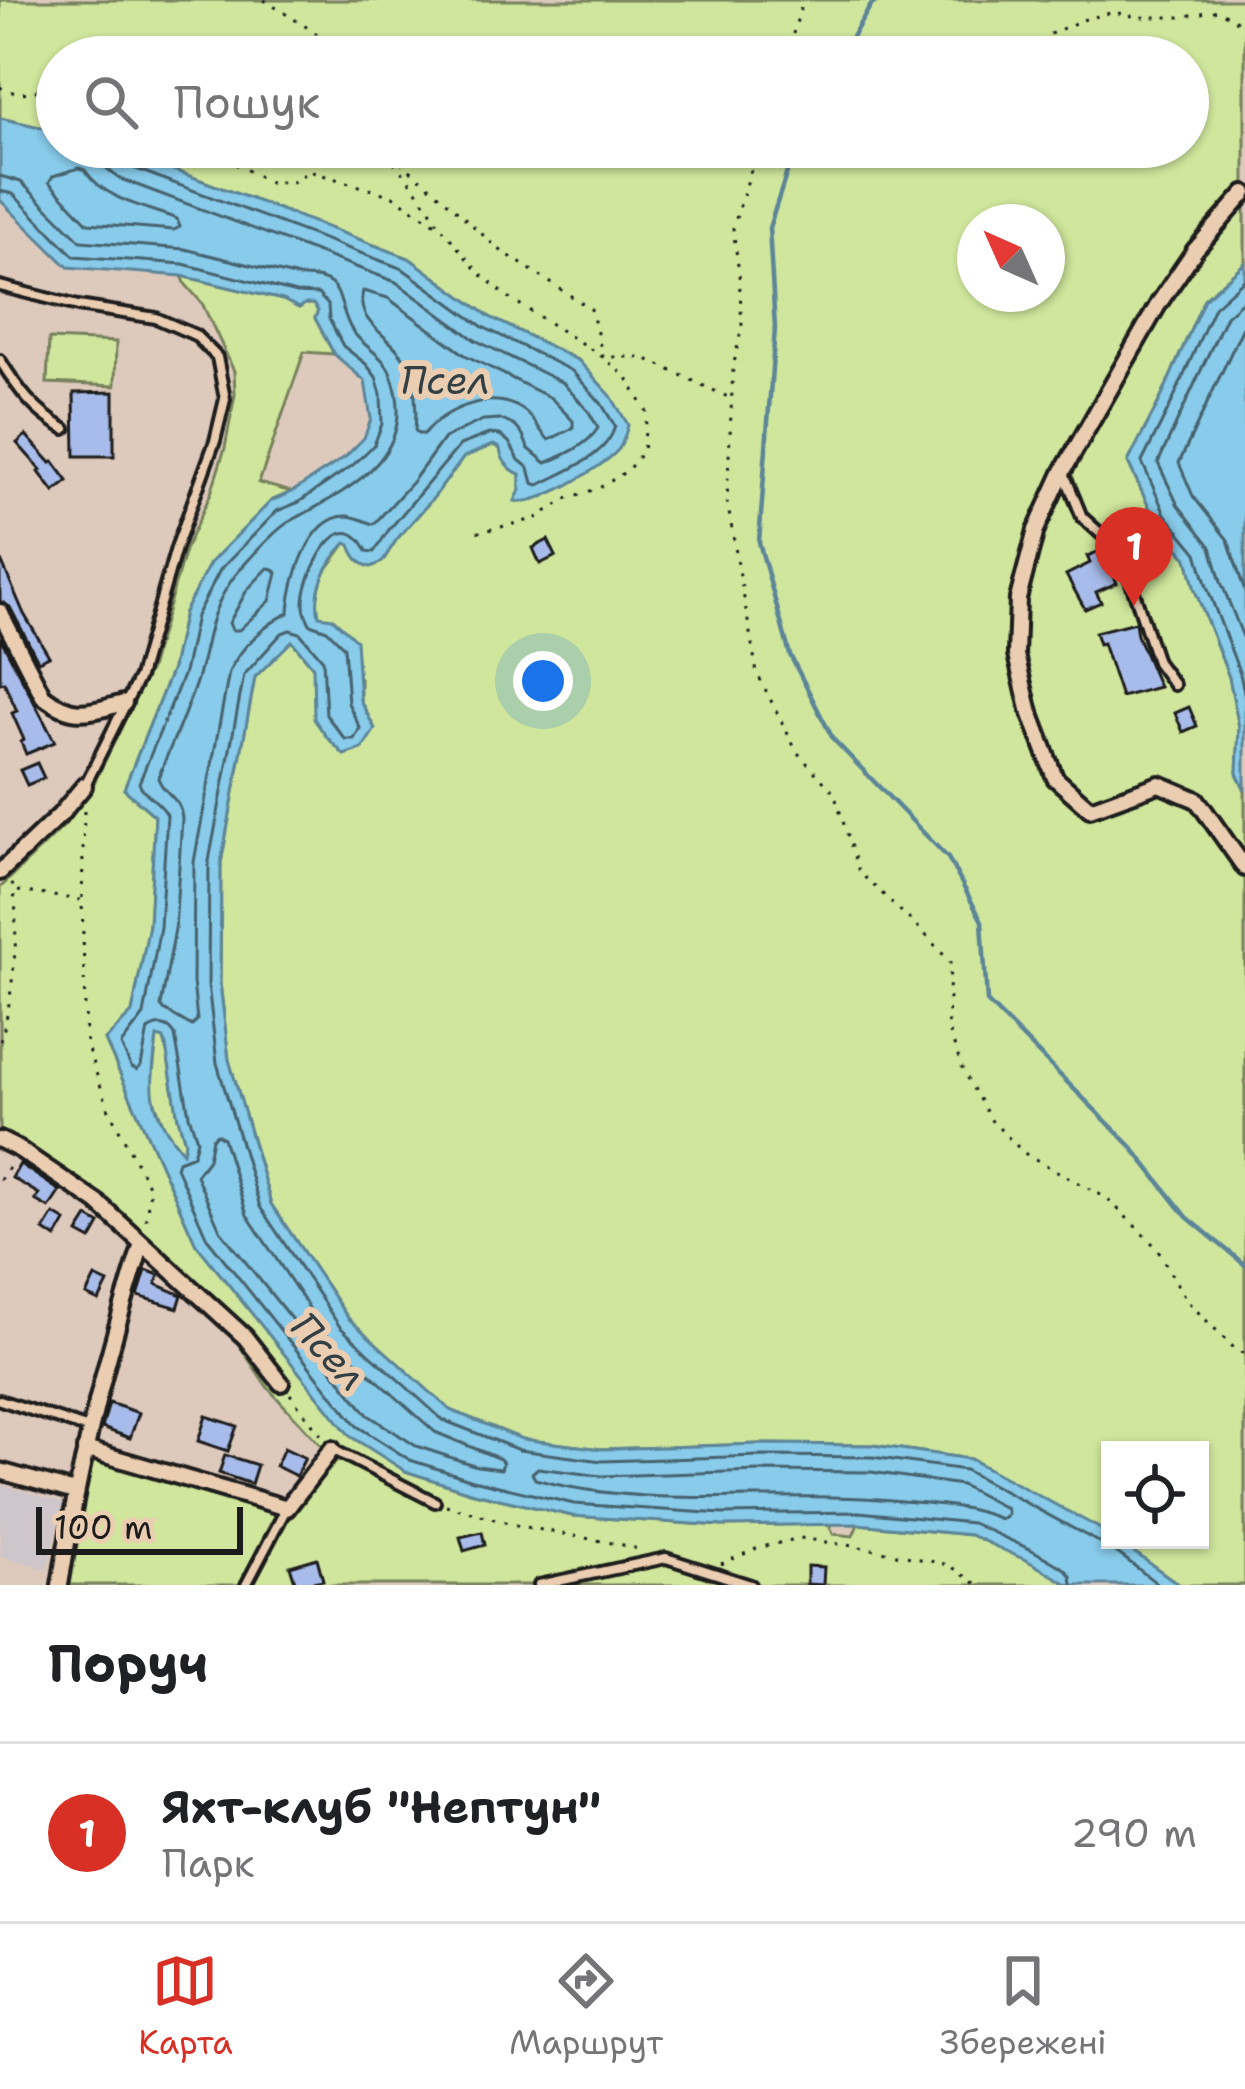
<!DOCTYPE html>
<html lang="uk">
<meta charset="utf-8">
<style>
:root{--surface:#fff;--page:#f2f2f2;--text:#202124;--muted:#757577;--line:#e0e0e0;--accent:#d93025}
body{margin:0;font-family:"Shantell Sans",sans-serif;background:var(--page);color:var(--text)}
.controls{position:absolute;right:36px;bottom:36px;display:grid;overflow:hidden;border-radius:0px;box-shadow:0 3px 9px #0004}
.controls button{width:108px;height:108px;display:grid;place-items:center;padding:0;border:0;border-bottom:3px solid var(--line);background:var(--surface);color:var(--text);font:60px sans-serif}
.compass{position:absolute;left:957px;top:204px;width:108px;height:108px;border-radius:50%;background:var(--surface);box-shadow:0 3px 9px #0004;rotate:315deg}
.scale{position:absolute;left:36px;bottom:30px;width:207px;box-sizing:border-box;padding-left:12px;border:6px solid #1c1c1c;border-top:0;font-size:33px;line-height:42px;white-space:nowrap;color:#1c1c1c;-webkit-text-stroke:9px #ebceb2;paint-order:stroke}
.you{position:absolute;left:543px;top:681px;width:42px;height:42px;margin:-30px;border:9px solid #fff;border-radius:50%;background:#1a73e8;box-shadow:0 0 0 18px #1a73e833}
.badge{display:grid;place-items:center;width:78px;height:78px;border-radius:50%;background:var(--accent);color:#fff;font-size:39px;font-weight:700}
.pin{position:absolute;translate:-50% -99px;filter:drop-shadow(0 3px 6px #0008)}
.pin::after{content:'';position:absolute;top:63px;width:42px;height:36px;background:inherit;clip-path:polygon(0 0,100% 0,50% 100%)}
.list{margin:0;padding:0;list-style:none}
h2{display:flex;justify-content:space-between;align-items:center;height:156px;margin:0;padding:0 48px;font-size:51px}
h2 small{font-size:39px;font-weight:400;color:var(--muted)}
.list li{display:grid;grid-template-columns:78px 1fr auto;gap:36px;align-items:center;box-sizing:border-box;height:180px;padding:0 48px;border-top:3px solid var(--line)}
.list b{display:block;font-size:45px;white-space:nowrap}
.list p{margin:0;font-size:39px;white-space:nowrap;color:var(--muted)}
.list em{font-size:39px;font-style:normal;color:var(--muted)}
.icon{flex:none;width:66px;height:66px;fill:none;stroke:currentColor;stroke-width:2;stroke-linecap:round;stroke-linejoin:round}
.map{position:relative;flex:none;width:1245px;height:1585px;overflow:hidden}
.search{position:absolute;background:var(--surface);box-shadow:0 3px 9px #0004;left:36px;right:36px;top:36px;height:132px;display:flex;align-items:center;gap:30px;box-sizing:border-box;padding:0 42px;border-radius:66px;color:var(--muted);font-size:45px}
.sheet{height:336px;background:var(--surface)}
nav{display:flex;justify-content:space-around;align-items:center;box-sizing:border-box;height:168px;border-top:3px solid var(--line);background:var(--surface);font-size:33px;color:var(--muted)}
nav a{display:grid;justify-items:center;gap:6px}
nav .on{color:var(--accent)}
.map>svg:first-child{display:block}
.built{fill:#cec6cb}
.green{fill:#cfe69c;stroke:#76815c;stroke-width:3;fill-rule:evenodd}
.water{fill:#88cbea;stroke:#5d8598;stroke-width:3;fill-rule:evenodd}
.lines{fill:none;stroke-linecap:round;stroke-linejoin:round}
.shore{stroke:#47626e;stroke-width:3}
.stream{stroke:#5d8598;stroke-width:4.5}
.building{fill:#a8bceb;stroke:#1c1c1c;stroke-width:3}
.service-casing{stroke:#1c1c1c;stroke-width:16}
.minor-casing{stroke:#1c1c1c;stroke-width:22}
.path{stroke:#1c1c1c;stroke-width:3;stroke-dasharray:3 9;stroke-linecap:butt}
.service{stroke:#ebceb2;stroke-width:8}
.minor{stroke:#ebceb2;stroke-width:14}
.labels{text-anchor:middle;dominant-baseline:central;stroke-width:12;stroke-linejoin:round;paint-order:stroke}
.water-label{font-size:39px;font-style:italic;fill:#323f45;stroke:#ebceb2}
</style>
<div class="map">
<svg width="1245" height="1585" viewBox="0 0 1245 1585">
<rect width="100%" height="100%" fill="#decabd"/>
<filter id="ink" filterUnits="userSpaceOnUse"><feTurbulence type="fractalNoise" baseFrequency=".00833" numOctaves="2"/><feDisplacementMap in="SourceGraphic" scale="24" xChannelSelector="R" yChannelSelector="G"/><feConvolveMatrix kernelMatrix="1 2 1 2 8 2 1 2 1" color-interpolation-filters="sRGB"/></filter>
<g filter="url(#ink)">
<polygon class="built" points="0,1484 63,1503 47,1569 0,1556"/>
<g class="green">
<path d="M0,0H1245V263L1204,299L1162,396L1128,462L1155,520L1187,558L1195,590L1229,677L1239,727L1237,773L1245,791V1585H1180L1117,1540H1200V1450H1110V1535L970,1459L873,1445L760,1444L602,1449L522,1439L450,1410L348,1318L271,1204L229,1060L220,983L221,863L255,677L291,640L313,667L375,729L360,700V678L319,616L316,603L323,574L346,543L351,545C354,556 359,564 371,567L382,562L397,539L434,497L464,456L493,445L500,449L520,474V490L543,497L566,484L579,361L490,317L409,258L112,147H1188V57H57V131L0,118ZM975,222H1047V294H975Z"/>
<polygon points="182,276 283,300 299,308 305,304 313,304 318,311 315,318 334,354 304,352 259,483 292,492 271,501 184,612 172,669 124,789 155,816 149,925 132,1013 105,1040 196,1244 405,1471 470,1492 572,1516 723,1526 829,1524 833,1534 853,1536 858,1524 971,1535 1029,1561 1069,1585 70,1585 93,1455 292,1512 336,1462 268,1388 235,1339 110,1218 0,1146 0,888 65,825 91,789 150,669 185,550 211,493 225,448 235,394 234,371 202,303 186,285"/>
<polygon points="49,339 116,342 115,386 47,383"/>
<polygon points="157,1036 164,1039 166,1046 178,1118 185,1142 184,1153 166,1131 151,1092"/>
</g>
<g class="water">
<path d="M0,118L57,131V147H112L409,258L490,317L579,361L611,396L628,425C625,434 624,444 617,451C600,469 538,506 515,501L520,490V474C509,470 501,460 500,448L493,445L464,457L434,497L397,539L382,562L371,567C359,564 354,556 350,545L346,543C327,562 313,589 319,616L332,618L356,640L360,700L375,729L362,749L344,755L326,736L314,719L313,667L292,641L255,677L221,863L220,983L229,1060L271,1204L348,1318L450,1410L522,1439L602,1449L760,1444L873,1445L970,1459L1099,1528L1110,1535V1540H1117L1180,1585H1069L1028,1561L970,1535L858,1524L723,1526L572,1516L470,1492L405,1471L350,1436L196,1244L105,1040L132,1013L149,925L155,816L124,789L172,669L184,612L210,563L271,501L292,492L345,457L364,438L371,419L365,381L334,354L315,318L318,311L313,304H305L299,308L283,300L182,276L68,267L0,200ZM157,1037L164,1039L166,1046L178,1118L185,1142L183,1152C147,1110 150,1089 157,1037Z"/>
<polygon points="1245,263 1245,791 1237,773 1239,727 1229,677 1195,590 1187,558 1155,520 1128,462 1162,396 1204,299"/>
</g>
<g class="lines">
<g class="shore">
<path d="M115,147L116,157L123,164L403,269L483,327L572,371L601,403L615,426C607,457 565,471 539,485L533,483L529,468L519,460L509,442L500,435L489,434L460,445L388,531L374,552L367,551C340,497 303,576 304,605C304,613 307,617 310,624L327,630L344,647L348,703L360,728L354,739H345L326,715L323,660L300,633L290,630L282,633L244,675L209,861L208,984L217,1063L260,1207L340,1327L443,1420L519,1450L602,1461L760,1456L872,1457L965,1470L1100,1543C1112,1546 1145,1575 1159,1585"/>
<path d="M79,168L85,170C105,200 145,207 177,219L180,227L174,230L88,223L49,182L53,176Z"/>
<path d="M0,176L21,182L81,241L185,249L298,277C345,275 335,297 350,327C360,346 383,353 391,374C422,457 347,490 289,522C276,529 240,568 231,581C208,615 209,639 198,676C188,710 171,744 158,778C163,794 180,796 182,818L175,929L161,1006L164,1010L192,1026L197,1020L193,982L194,862L229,672C239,649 266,623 289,613C290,584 308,517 346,516C356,516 366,522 374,524L413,481L444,438L483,420L500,419L515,426L523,435L528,448L546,463C565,455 588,445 598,428L589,412L563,383L475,340L396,282L118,178L104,166L99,147"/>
<path d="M0,191L13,194L74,256L183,264L296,293L318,294L328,305L329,319L343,346L366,364L376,377L381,394L382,424L374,445L353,465L299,502L277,511L220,570L196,616L184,673L139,783C144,796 161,801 167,815L160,927L144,1015L121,1045L131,1067L137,1070L141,1066L148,1030C158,1023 169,1024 175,1035L189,1115L197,1140L193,1155L178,1161L176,1167L207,1238L357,1426L410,1460L473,1480L574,1504L723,1514L859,1512L972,1523L1034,1551L1065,1569L1071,1576L1072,1585"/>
<polyline points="1245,279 1214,307 1172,402 1142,462 1165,514 1197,553 1207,587 1240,674 1245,697"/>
<path d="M363,291L388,298L465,355L551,398L573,421V428L549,440C539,431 535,418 523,410C492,389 446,408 424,434H418L415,430C417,408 415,382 406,362C392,334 354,325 363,291Z"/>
<polyline points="1245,299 1226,316 1158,463 1178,505 1211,547 1221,582 1245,642"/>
<polyline points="1245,323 1179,463 1193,496 1228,540 1245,592"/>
<polygon points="268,568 274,569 277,573 270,601 239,630 232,630 229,623 247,590"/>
<polygon points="217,1134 223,1138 247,1215 327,1335 435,1432 500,1459 503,1463 501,1469 477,1466 416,1446 368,1415 220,1230 196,1175 208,1159 212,1138"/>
<path d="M538,1468L601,1476L760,1471L871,1472L961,1485L1005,1508L1008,1514L1001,1519C969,1506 937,1504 902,1501C781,1488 655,1512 535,1479L532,1473Z"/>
</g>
<g class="stream">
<polyline points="840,57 871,5 879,0"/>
<polyline points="795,147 769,228 775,328 759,542 790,655 833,739 948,858 982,921 987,1002 1131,1146 1187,1217 1245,1265"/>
</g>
</g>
<g class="building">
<polygon points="114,392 114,456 75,456 74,393"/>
<polygon points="26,435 51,463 53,461 68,481 54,492 39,472 41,470 17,443"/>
<polygon points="548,540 556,556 540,564 533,548"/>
<polygon points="1105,549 1115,563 1109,565 1117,583 1096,592 1101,602 1085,609 1066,575 1090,563 1087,556"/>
<polygon points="0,558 24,614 49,656 38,661 10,607 0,601"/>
<polygon points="1135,622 1137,635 1159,687 1121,697 1103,643 1099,644 1095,632"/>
<polygon points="0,637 55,742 26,754 21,742 24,740 12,713 17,711 4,682 0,683"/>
<polygon points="1189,707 1197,726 1183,732 1175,713"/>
<polygon points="37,763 44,778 27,785 20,770"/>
<polygon points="20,1164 60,1191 49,1208 35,1200 39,1194 12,1178"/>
<polygon points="54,1214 66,1221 56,1238 44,1230"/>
<polygon points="88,1217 100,1224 91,1240 78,1233"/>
<polygon points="146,1270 159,1275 156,1284 182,1295 178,1308 138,1296"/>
<polygon points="95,1277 108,1283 99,1301 86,1295"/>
<polygon points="109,1403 139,1413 130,1438 102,1428"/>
<polygon points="206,1416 237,1426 228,1451 198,1441"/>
<polygon points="284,1448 305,1458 296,1476 276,1466"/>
<polygon points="225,1455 257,1465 251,1484 219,1473"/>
<polygon points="482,1532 485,1545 464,1551 460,1537"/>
<polygon points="317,1558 323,1580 296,1585 290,1566"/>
<polygon points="807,1566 824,1567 823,1585 807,1584"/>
</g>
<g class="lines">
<defs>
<g id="service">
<polyline points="0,286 78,306 156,318 195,335 217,357 225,399 215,441 176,548 139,677 85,785"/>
<path d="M0,360C18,389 34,412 65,429"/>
<polyline points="1064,473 1082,517 1121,552 1157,662 1174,685"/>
<polyline points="0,1400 89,1429"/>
<polyline points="332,1449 435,1502"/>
<polyline points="246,1585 286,1509"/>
<polyline points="539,1585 666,1558 751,1585"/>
</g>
<g id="minor">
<polyline points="1245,193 1195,250 1159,303 1063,471 1036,530 1018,599 1016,655 1029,709 1055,778 1090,809 1159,784 1197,800 1245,868"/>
<path d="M0,612L43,696C74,720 89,712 124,703"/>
<polyline points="0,872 60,815 84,786"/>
<polyline points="0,1140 20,1150 98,1203 245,1337 281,1383"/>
<polyline points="85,1449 287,1508 332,1449"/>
<polyline points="0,1471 75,1492"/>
<path d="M60,1585C78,1469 106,1356 142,1244"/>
</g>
</defs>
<use href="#service" class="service-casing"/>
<use href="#minor" class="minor-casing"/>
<g class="path">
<polyline points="264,0 338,47 344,57"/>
<polyline points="1050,34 1082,20 1114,12 1137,17 1180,17 1218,10 1245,26"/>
<polyline points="66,57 79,43 116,57"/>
<polyline points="786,57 803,0"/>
<path d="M0,87C18,98 38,91 57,85"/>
<polyline points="37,90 57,68"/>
<polyline points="204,147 269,182 292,182 309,171 393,196 442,228 478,272 508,297 603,357 627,378 647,412 643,451 627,471 599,488 566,499 535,519 471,534"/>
<polyline points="382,147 439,194 497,248 591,309 603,357 642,357 730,398"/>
<polyline points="758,147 733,228 739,273 742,326 733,368 727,501 757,673 797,752 834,793 859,872 921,930 950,962 948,1028 963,1071 991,1120 1024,1153 1108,1199 1156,1247 1187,1301 1236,1350 1245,1354"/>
<polyline points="386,153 417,190 441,227"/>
<polyline points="84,811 82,900 86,1044 109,1110 150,1189 145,1225"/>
<polyline points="18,891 80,900"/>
<path d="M0,1041C12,1011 23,906 10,878"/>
<polyline points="0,1180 13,1162"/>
<polyline points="290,1394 324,1439"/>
<polyline points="446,1505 515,1525 623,1545 641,1550"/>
<polyline points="721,1564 758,1548 800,1538 872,1549 949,1565 978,1585"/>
</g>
<use href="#service" class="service"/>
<use href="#minor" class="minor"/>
</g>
</g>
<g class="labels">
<g class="water-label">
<text x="445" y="380">Псел</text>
<text transform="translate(329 1351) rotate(47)">Псел</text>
</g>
</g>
</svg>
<div class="controls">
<button><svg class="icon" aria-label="locate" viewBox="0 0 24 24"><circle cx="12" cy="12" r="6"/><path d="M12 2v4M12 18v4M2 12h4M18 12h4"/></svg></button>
</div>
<svg class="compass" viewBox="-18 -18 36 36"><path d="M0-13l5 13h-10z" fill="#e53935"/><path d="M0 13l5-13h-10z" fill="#757577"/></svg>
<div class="scale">100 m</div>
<div class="you"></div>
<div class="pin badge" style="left:1134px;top:606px">1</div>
<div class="search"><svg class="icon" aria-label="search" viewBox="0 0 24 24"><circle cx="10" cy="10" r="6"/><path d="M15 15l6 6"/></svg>Пошук</div>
</div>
<section class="sheet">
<h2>Поруч<small></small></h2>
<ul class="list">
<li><span class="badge">1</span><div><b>Яхт-клуб &quot;Нептун&quot;</b><p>Парк</p></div><em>290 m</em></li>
</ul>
</section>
<nav>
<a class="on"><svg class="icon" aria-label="map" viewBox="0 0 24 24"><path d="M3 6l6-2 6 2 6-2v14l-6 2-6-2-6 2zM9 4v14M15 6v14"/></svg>Карта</a>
<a><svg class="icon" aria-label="directions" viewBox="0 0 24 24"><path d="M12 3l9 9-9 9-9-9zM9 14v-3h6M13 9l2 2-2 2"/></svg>Маршрут</a>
<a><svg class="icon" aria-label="saved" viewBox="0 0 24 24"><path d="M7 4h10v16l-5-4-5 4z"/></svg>Збережені</a>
</nav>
